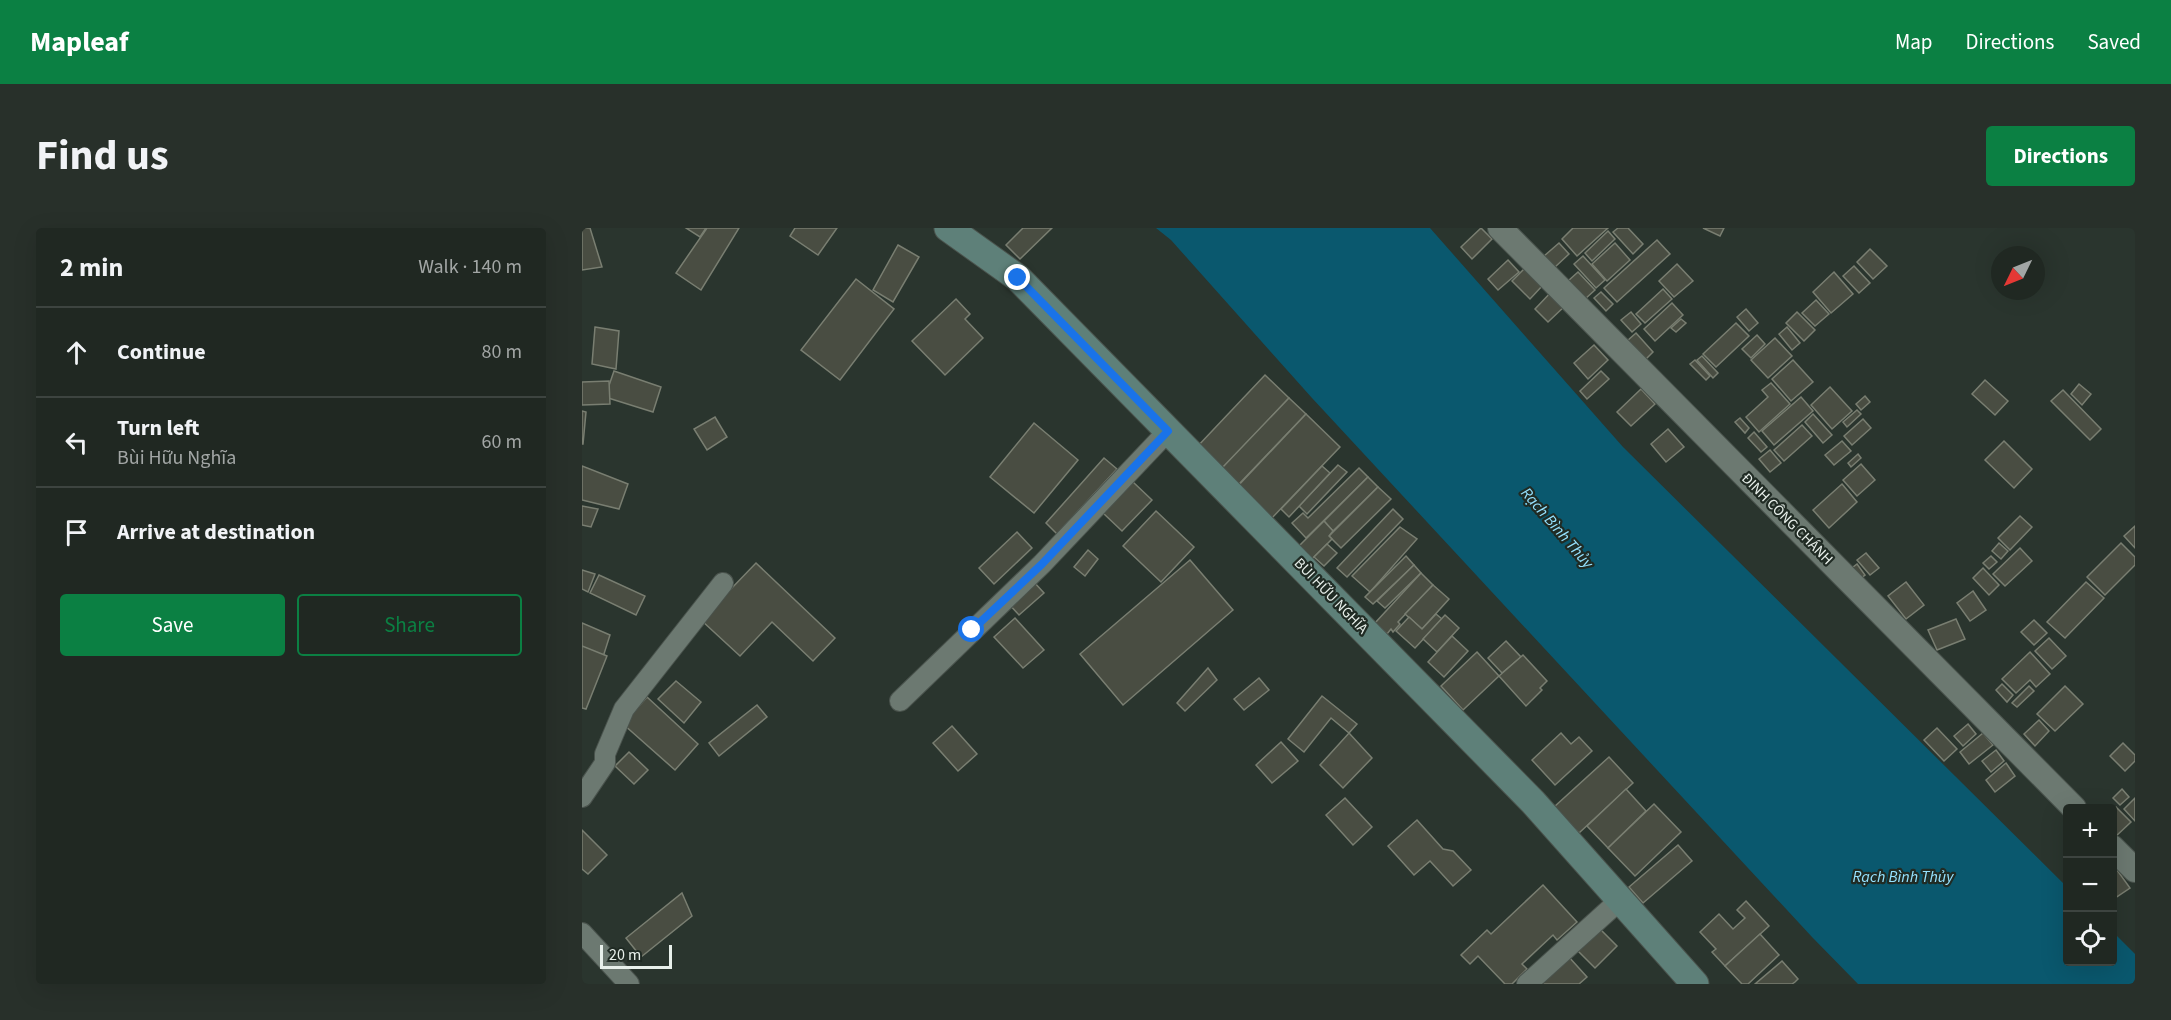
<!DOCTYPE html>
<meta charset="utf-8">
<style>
:root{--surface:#202822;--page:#28302a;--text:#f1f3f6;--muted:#a2a6a5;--line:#3d4440;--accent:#0b8043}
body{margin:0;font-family:"Source Sans 3",sans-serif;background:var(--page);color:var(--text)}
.controls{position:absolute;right:18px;bottom:18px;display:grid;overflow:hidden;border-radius:6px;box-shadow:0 6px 24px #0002}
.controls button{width:54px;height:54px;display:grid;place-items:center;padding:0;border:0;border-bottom:2px solid var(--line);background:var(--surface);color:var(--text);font:30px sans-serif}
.compass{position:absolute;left:1409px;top:18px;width:54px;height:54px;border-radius:50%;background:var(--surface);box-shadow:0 6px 24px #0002;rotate:227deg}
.scale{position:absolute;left:18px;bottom:15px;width:72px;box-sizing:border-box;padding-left:6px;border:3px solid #e8f0eb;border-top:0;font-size:16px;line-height:21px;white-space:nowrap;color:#e8f0eb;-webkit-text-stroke:4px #202b24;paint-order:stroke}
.stop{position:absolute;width:18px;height:18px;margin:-14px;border:4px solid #1a73e8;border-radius:50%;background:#fff}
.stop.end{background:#1a73e8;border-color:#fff;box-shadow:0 2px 6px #0008}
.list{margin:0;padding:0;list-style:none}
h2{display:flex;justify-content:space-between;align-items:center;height:78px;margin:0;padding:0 24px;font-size:26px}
h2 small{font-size:20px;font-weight:400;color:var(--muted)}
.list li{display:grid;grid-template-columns:39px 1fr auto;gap:18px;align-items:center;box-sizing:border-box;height:90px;padding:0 24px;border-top:2px solid var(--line)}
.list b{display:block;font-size:22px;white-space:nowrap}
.list p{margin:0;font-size:20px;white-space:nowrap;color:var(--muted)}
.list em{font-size:20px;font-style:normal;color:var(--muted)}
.actions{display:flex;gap:12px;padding:18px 24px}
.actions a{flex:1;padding:14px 0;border:2px solid var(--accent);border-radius:6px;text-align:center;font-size:21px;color:var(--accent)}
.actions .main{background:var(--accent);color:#fff}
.icon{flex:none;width:33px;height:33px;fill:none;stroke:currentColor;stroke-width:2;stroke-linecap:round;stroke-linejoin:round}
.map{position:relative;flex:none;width:1553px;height:756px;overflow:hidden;border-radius:6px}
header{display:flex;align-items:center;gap:36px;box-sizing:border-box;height:84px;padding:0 30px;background:var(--accent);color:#fff}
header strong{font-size:28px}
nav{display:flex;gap:33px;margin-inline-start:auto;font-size:21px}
.intro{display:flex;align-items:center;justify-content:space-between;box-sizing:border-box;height:144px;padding:0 36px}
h1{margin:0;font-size:42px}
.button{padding:15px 27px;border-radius:6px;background:var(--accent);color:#fff;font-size:21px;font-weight:700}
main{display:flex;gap:36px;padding:0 36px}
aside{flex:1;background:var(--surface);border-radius:6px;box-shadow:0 6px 24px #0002}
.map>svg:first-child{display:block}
.water{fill:#0a586e}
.building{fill:#494d42;stroke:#797e71;stroke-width:1.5}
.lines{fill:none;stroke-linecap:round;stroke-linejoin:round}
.minor-casing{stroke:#4a534d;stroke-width:22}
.tertiary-casing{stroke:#4a534d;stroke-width:26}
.secondary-casing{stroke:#4a534d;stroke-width:29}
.minor{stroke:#6c7971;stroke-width:20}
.tertiary{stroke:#6c7971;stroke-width:24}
.secondary{stroke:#5e8079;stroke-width:27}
.route{stroke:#1a73e8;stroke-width:8}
.labels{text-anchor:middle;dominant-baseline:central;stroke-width:4.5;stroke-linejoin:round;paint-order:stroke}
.street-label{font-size:15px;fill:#e8f0eb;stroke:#202b24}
.water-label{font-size:16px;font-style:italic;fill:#95e2ff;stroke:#202b24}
</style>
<header>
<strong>Mapleaf</strong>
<nav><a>Map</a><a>Directions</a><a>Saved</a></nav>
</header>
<div class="intro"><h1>Find us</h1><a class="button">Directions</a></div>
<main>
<aside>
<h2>2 min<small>Walk · 140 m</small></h2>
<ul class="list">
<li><svg class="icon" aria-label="ahead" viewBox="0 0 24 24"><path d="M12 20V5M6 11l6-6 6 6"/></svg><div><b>Continue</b></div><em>80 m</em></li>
<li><svg class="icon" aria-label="left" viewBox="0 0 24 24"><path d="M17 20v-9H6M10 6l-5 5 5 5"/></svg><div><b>Turn left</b><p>Bùi Hữu Nghĩa</p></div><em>60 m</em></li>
<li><svg class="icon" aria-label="arrive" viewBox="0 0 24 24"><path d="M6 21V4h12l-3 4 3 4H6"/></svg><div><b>Arrive at destination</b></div></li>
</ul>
<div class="actions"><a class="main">Save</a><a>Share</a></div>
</aside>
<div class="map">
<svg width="1553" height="756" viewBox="0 0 1553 756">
<rect width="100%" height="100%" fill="#2a352e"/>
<polygon class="water" points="574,0 848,0 1041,219 1485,659 1486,734 1530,734 1531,704 1553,726 1553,756 1276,756 1230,709 730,170 589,12"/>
<g class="building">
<polygon points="0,0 8,0 20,39 0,42"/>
<polygon points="104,0 124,0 118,9"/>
<polygon points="125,0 157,0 119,62 94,45"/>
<polygon points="213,0 255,0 236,27 208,8"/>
<polygon points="441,0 470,0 438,31 424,17"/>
<polygon points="899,0 910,11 890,31 879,19"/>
<polygon points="991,0 1026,0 995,28 980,11"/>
<polygon points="1036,0 1046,0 1061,16 1051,26 1031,4"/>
<polygon points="1121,0 1142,0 1138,8"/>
<polygon points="1026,3 1033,11 1010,33 1003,25"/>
<polygon points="1075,12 1088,26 1035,74 1022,60"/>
<polygon points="977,15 987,26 972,40 962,28"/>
<polygon points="1033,15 1048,32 1025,53 1010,36"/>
<polygon points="316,17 337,29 311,74 291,62"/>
<polygon points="1288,21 1305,38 1291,51 1275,34"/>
<polygon points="1001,28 1023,52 1014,60 992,36"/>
<polygon points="926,32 937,44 916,62 906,51"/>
<polygon points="1095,36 1111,53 1092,69 1077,53"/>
<polygon points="1272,38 1288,55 1277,65 1261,48"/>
<polygon points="943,40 961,57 948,71 930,53"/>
<polygon points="996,44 1013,62 1003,71 986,53"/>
<polygon points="1252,44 1271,66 1249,85 1231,64"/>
<polygon points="274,51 312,81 258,152 219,122"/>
<polygon points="1081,61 1090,71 1063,95 1054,86"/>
<polygon points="971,62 985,76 966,94 953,81"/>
<polygon points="1019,64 1031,76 1024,83 1012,70"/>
<polygon points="374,71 388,86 383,91 401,110 363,147 330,113"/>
<polygon points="1234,72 1247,86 1233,98 1220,85"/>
<polygon points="1090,75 1101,87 1073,113 1062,101"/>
<polygon points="1164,81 1176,95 1167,103 1155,89"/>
<polygon points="1049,84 1059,96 1050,104 1039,92"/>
<polygon points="1215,84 1233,102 1222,113 1204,95"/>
<polygon points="1099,91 1104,95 1094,104 1089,100"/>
<polygon points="1154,95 1167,108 1134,139 1121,126"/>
<polygon points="13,99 37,103 34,141 10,136"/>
<polygon points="1205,99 1218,115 1210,122 1197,106"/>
<polygon points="1054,105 1071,124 1063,132 1045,113"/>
<polygon points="1175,107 1183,116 1169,130 1160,121"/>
<polygon points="1193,110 1210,128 1186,150 1169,132"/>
<polygon points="1012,117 1026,132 1006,151 992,135"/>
<polygon points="1120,128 1136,145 1131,150 1115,132"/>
<polygon points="1113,132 1128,148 1124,152 1108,136"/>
<polygon points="1211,132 1231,154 1209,173 1190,151"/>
<polygon points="32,143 79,159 71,184 23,169"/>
<polygon points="1019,143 1027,151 1005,171 998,163"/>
<polygon points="683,147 707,170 638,243 614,220"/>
<polygon points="1403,152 1426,173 1413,187 1390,166"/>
<polygon points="27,153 28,176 0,177 0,154"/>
<polygon points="1189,155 1208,176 1177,204 1164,189 1186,169 1180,162"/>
<polygon points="1497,156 1509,166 1500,177 1489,166"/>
<polygon points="1248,159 1270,183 1250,201 1229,177"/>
<polygon points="1059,161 1073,176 1049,198 1035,184"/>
<polygon points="1481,162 1519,201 1508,212 1469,173"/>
<polygon points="1283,168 1288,174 1279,182 1274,176"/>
<polygon points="1219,169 1231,183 1192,217 1180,203"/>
<polygon points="707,170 724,186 657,256 640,240"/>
<polygon points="1275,182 1279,186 1265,199 1261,194"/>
<polygon points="0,183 4,184 1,216 0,216"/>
<polygon points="724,186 758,219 688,292 654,260"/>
<polygon points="1231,186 1250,207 1241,215 1223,194"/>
<polygon points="133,189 145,209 125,222 112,201"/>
<polygon points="1158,190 1167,200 1163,205 1153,194"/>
<polygon points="1281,191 1289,200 1270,217 1262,208"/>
<polygon points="452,195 496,232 452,285 408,249"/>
<polygon points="1220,197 1230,208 1202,233 1192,222"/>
<polygon points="1086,201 1102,219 1084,234 1069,216"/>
<polygon points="1172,204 1185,219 1179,224 1166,210"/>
<polygon points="1260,213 1269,223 1252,237 1243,227"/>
<polygon points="1422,213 1450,241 1432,260 1403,232"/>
<polygon points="1188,222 1199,235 1188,244 1177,231"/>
<polygon points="1276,226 1279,230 1269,239 1266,235"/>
<polygon points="522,230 535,241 475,306 464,295"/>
<polygon points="1279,236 1293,252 1275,268 1261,252"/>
<polygon points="756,237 765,244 725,286 717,278"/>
<polygon points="0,238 46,256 37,281 0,272"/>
<polygon points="740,238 748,245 707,289 699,281"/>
<polygon points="777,240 786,249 724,310 710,295 721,285 726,290"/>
<polygon points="786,249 796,259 751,303 742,293"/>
<polygon points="551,254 570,272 540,303 521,285"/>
<polygon points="1260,256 1275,274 1247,300 1231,282"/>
<polygon points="796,259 809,271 759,320 747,308"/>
<polygon points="0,278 16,281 9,299 0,297"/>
<polygon points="811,281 821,291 765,349 755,340"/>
<polygon points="574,283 612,319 579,354 541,318"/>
<polygon points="1438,288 1450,299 1428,322 1416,310"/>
<polygon points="742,293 751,303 747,308 750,311 726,335 713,322"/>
<polygon points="1553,298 1553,320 1542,308"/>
<polygon points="818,299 835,311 788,364 770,348"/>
<polygon points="435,304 450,320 412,356 397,340"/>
<polygon points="1417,315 1426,323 1419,331 1410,323"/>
<polygon points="1539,315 1553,329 1553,337 1523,367 1505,349"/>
<polygon points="745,316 755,325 742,338 732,329"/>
<polygon points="1438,320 1450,333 1423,358 1411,346"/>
<polygon points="506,322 516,331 503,348 492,339"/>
<polygon points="1284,325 1297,340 1288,347 1275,332"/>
<polygon points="824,328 832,337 791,376 783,369"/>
<polygon points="1409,328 1415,334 1407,341 1401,335"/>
<polygon points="608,332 651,382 541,477 498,426"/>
<polygon points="174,335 253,410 231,433 190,394 158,428 119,392"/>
<polygon points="1275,336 1283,347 1274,354 1266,343"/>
<polygon points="832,337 839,345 803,380 795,373"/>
<polygon points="1401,340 1417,357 1407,367 1391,350"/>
<polygon points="0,342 13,346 6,364 0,361"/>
<polygon points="839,345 851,357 816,394 818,396 811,404 809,401 805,406 793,395"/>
<polygon points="17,347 63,368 54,387 8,365"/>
<polygon points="451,353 462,365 437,387 426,375"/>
<polygon points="1324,354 1342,377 1324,391 1306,368"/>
<polygon points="1504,354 1522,370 1483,410 1465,394"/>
<polygon points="851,357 867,371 840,401 823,386"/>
<polygon points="1391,363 1404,382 1388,393 1375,375"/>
<polygon points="854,386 860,391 833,420 814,403 827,389 840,401"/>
<polygon points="863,387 877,400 855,424 841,411"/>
<polygon points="433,390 462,422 441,440 412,409"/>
<polygon points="1374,391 1383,411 1355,422 1346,402"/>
<polygon points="1452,392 1465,405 1452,417 1439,404"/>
<polygon points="0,395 28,407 21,429 0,419"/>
<polygon points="870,408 886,423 862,449 846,434"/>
<polygon points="1467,410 1484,428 1470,441 1453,423"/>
<polygon points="924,413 939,429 920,445 906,430"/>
<polygon points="0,418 25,428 4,481 0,480"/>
<polygon points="895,424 917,448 881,482 859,458"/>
<polygon points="1448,424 1468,446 1454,459 1448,452 1434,465 1420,451"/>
<polygon points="941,427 965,453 958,460 960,462 944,478 917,448"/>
<polygon points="626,440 635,452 603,483 595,475"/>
<polygon points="677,450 687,462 662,482 652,471"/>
<polygon points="94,453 119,474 102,495 76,471"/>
<polygon points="1420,456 1431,467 1425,474 1414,462"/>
<polygon points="1447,458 1452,463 1435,479 1430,475"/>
<polygon points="1483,458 1501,476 1473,503 1455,486"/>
<polygon points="740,468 775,496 767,505 749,490 722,524 706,511"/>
<polygon points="65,469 116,516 93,542 41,496"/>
<polygon points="175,477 185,489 137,528 127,515"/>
<polygon points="1457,492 1467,503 1453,518 1442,506"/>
<polygon points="1386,496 1394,506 1381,518 1372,508"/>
<polygon points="370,498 395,526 376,543 351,515"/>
<polygon points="1355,500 1375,521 1362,533 1342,512"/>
<polygon points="767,505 790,530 761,560 738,537"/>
<polygon points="979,505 989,516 997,509 1010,523 973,557 950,532"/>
<polygon points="1401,505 1411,517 1387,536 1378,524"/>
<polygon points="699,514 716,533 690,555 674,537"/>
<polygon points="1541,515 1553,527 1553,533 1543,543 1528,528"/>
<polygon points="1414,522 1422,533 1409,544 1400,533"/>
<polygon points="47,524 66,542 52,556 33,538"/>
<polygon points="1027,529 1051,555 997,605 972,579"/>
<polygon points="1424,535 1433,548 1413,564 1404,552"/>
<polygon points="1044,561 1064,583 1026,620 1005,598"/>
<polygon points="1540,561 1547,569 1538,577 1531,570"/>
<polygon points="763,570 790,599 771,617 744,587"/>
<polygon points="1553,570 1553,593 1542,581"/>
<polygon points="1072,576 1099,604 1053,648 1026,620"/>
<polygon points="1534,579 1549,594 1533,609 1530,607 1530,582"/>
<polygon points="835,592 861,621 871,623 889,642 871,658 848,633 832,647 806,618"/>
<polygon points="0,602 25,627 6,646 0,641"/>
<polygon points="1096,617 1110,633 1061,675 1047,659"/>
<polygon points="1530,635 1548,660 1530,672"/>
<polygon points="961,657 995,694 975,712 971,707 940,736 945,741 930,756 923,756 896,728 888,736 879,727 905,702 909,706"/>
<polygon points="100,665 110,688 59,729 44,710"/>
<polygon points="1164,673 1187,698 1143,738 1130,724 1134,721 1118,704 1137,686 1151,701 1163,690 1155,682"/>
<polygon points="1018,701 1035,718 1013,740 996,723"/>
<polygon points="1178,706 1197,727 1166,756 1160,756 1143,738"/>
<polygon points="986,728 1005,749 997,756 955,756"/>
<polygon points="1200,733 1216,751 1213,754 1210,756 1173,756"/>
</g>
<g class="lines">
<defs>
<g id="minor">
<polyline points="318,473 460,336 586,203"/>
<polyline points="0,569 23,535 23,526 42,481 141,355"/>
<polyline points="0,705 47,756"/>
<polyline points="945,756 1038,672"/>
</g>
<g id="tertiary">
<polyline points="918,0 1492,580"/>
<polyline points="1530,619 1553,642"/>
</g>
<polyline id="secondary" points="366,0 436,50 951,574 1113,756"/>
</defs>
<use href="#minor" class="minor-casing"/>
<use href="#tertiary" class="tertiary-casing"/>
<use href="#secondary" class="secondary-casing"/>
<use href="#minor" class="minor"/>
<use href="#tertiary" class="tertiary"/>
<use href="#secondary" class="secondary"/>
</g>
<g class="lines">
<polyline class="route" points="390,402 460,336 586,203 436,50"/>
</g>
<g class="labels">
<g class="street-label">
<text transform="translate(1205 291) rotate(45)">ĐINH CÔNG CHÁNH</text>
<text transform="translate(749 368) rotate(46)">BÙI HỮU NGHĨA</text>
</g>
<g class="water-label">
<text transform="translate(975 300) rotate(49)">Rạch Bình Thủy</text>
<text x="1321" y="649">Rạch Bình Thủy</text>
</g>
</g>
</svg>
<div class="controls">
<button>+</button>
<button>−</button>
<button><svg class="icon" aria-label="locate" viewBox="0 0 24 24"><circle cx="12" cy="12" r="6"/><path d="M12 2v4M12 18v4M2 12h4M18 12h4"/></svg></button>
</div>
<svg class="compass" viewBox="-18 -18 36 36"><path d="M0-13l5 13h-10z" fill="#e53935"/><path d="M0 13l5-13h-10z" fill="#a2a6a5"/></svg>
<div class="scale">20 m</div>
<div class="stop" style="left:390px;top:402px"></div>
<div class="stop end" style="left:436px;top:50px"></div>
</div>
</main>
